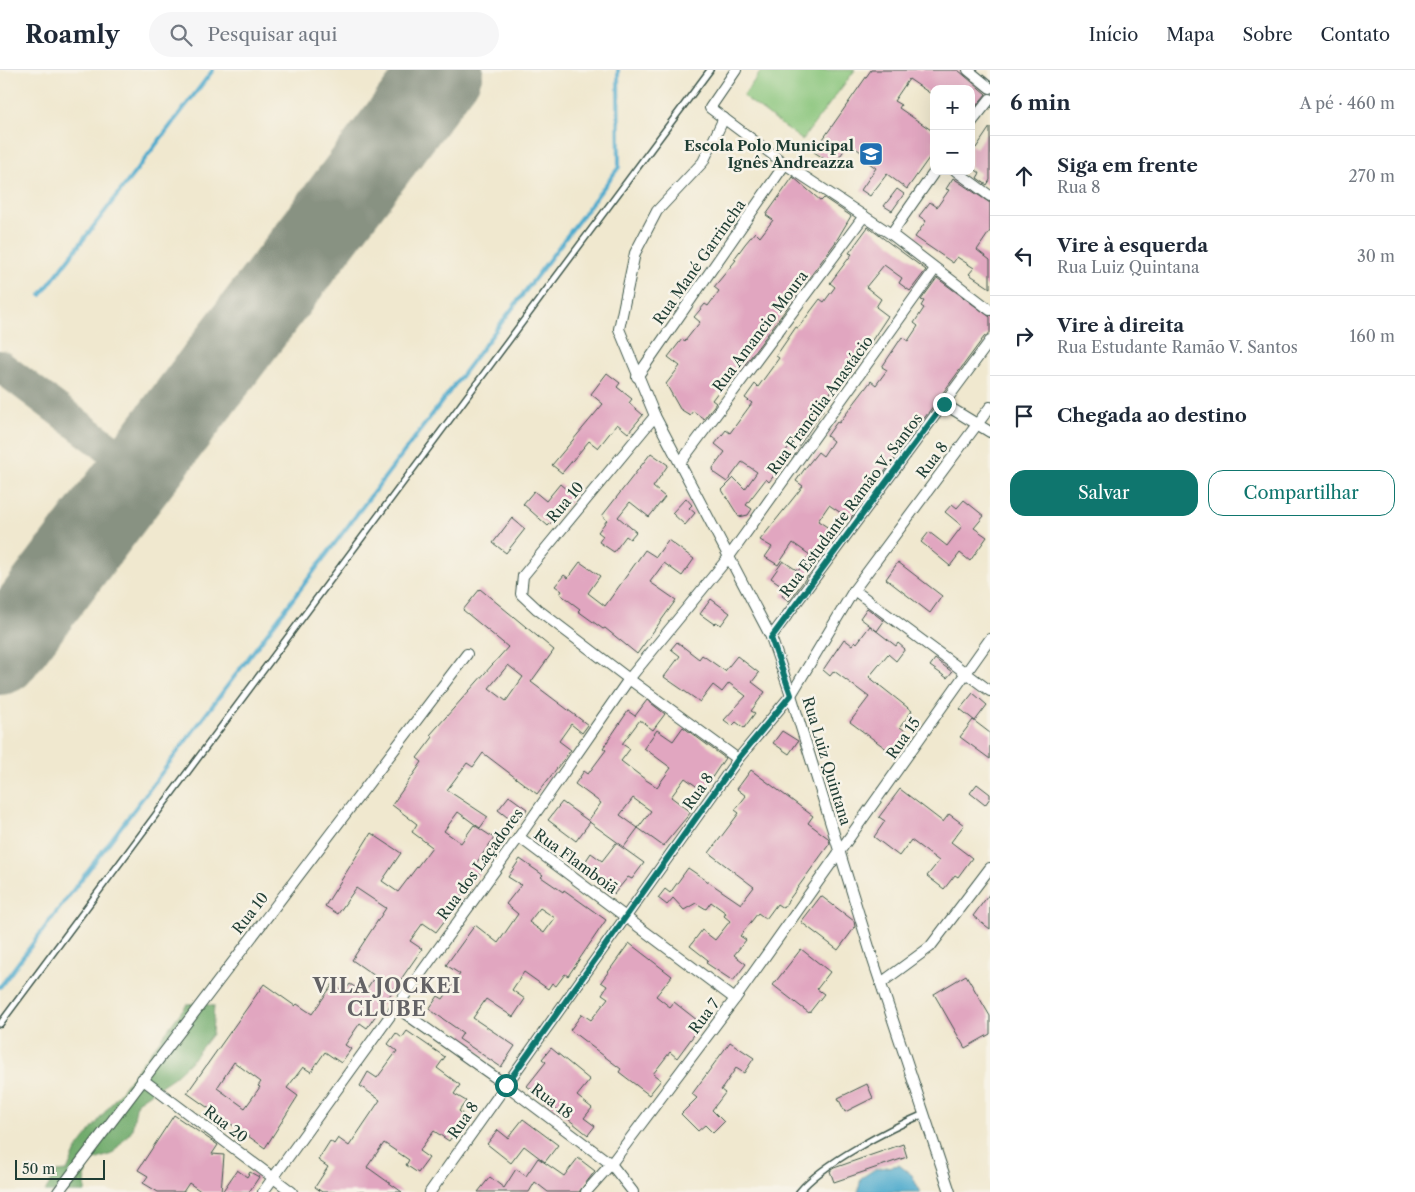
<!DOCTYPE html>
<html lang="pt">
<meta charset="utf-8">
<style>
:root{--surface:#fff;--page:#f6f6f7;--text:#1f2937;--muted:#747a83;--line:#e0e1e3;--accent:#0f766e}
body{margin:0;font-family:"Libre Caslon Text",serif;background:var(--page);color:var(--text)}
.controls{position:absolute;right:15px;top:15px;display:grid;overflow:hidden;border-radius:10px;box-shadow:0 5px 20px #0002}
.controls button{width:45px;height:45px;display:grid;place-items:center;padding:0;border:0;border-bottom:1px solid var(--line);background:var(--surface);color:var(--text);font:25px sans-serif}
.scale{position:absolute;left:15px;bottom:12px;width:90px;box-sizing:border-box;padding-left:5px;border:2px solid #1f3d34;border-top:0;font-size:14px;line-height:18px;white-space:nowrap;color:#1f3d34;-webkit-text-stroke:4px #f7f3e8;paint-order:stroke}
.stop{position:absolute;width:15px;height:15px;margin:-11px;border:4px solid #0f766e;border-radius:50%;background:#fff}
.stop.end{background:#0f766e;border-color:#fff;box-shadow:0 1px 5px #0008}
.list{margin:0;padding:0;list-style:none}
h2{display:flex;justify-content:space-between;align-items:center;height:65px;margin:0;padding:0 20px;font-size:21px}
h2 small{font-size:16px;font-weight:400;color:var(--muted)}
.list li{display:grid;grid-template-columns:32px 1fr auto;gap:15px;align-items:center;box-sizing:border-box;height:80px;padding:0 20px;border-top:1px solid var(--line)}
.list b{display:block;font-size:19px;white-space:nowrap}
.list p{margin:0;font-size:16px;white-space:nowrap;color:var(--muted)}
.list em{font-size:16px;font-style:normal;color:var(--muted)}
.actions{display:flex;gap:10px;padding:15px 20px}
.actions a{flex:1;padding:11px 0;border:1px solid var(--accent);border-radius:15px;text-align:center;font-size:18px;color:var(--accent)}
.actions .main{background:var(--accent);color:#fff}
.icon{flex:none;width:28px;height:28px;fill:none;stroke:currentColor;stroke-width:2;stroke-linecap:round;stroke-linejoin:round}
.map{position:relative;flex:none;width:990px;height:1122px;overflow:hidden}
header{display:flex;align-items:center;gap:30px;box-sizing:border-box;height:70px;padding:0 25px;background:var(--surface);border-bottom:1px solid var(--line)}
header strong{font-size:24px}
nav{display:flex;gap:28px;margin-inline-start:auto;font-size:18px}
.search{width:350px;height:45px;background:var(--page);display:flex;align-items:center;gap:12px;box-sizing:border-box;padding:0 18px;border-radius:28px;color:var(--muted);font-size:19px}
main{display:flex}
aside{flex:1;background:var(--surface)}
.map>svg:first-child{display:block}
.green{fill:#89c57b;stroke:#548158}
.forest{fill:#6eaa6b;stroke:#467450}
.water{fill:#4fabcd;stroke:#377480}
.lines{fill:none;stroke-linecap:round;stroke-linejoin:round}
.stream{stroke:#4fabcd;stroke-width:4}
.taxiway{stroke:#889282;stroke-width:32}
.runway{stroke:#889282;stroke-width:80}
.building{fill:#e1a6c0;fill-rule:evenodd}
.lane-casing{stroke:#3e574b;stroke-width:8}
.street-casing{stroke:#3e574b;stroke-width:12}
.lane{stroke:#fff;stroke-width:5}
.street{stroke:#fff;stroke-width:10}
.route{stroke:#0f766e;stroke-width:6}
.labels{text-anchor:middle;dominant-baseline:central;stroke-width:5;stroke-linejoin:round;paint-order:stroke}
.poi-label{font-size:15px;font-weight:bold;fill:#1f3d34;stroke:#f7f3e8;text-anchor:end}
.street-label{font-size:15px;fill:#1f3d34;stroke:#f7f3e8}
.district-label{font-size:20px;font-weight:bold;letter-spacing:1px;fill:#636265;stroke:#f7f3e8}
</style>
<header>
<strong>Roamly</strong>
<div class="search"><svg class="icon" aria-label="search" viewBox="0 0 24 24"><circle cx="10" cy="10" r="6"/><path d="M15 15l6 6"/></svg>Pesquisar aqui</div>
<nav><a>Início</a><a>Mapa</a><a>Sobre</a><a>Contato</a></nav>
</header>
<main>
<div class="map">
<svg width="990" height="1122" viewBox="0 0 990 1122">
<rect width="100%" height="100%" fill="#f7f3e8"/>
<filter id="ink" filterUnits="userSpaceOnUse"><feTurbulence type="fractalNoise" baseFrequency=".02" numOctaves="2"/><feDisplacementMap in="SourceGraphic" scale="10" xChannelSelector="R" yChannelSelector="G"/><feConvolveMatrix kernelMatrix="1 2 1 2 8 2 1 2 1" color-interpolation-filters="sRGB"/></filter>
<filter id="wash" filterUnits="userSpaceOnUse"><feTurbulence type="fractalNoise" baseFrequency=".0096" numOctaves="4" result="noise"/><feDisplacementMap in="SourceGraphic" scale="20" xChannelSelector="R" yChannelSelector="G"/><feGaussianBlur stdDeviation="1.12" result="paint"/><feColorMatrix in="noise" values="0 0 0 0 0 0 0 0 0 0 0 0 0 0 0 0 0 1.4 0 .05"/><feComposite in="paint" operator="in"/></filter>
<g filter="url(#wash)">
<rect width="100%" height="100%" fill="#f0e8cf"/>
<polygon class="green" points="762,0 855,0 802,70 743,26"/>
<polygon class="forest" points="200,933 214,936 212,964 191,991 174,1007 137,1032 132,1060 112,1084 86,1093 85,1122 45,1122 57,1102 67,1101 76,1080 187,934"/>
<polygon class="water" points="899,1095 912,1105 920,1122 858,1122 861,1108 875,1099"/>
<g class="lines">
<g class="stream">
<polyline points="41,225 213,0"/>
<polyline points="0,917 619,97 618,0"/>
</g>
<g class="taxiway">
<polyline points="0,296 113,381 137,386 156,379"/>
<path d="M113,381C124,396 125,409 120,426"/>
</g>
<polyline class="runway" points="0,585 443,0"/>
</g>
<g id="blocks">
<g class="building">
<polygon points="871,0 958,0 986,24 971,42 971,19 934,19 934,26 909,9 894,31 901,35 899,38 934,62 934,81 907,119 887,104 870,126 861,120 876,98 865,90 869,88 849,73 834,95 814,82"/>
<polygon points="990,57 990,110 987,115 977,108 980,103 971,97 971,75 976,78"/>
<polygon points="793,107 821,131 824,128 851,146 835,173 750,288 734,307 731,305 712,330 716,333 704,349 693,341 690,345 680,339 666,314 680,296 668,287 682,269 685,271 700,252 694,247 705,234 708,236 719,221 714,217 736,190 734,189 745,174 755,162 760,167 773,150 766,145"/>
<polygon points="953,108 990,133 990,161 977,180 990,190 990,218 969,204 974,198 957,187 953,193 915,167 926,151 919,146 930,132 937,137 949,120 946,119"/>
<polygon points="897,119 904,124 892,141 884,136"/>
<polygon points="868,157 926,200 910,221 899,213 902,208 884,195 866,217 881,229 876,237 888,246 855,296 851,293 839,308 829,325 831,326 822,338 823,340 797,379 791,374 775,396 779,399 769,412 766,409 746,435 752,439 748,445 739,447 722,420 734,408 745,419 757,402 742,392 727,412 714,403 713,398 725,382 715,374 726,360 730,363 752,333 745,328 755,314 758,317 779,288 776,286 796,257 798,258 820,229 824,232 835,217 830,213 852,184 849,183"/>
<polygon points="937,208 990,247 990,263 984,267 850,449 829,435 818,451 838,464 789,531 782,526 787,519 771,508 783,491 798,501 810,485 793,473 778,495 765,487 772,477 760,470 803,416 796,411 806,397 818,382 823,386 833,371 827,366 837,352 839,353 849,340 871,311 876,315 887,300 882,297 902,267 908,271 918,256 914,253 924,238 921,236 924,231 921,230"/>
<polygon points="607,303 620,313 617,317 632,329 629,333 643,345 628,363 617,354 598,378 589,371 562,403 552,395 603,334 591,324"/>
<polygon points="651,383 668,395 653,417 665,427 649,447 630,432 618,447 636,462 630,469 626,466 614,482 599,472 603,466 598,462 607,450 602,446"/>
<polygon points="560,414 575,427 548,456 523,434 534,421 546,431"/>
<polygon points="686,428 692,435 689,438 695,443 685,455 672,443"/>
<polygon points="964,430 984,446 974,458 987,467 970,491 960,483 950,496 921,472 929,462 947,476 962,456 945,442 952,434 957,438"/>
<polygon points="512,448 525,459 506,483 493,473"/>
<polygon points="668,470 694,489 682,506 664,493 650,512 676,530 637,584 605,558 603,559 578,541 580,539 560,524 562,521 555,516 564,505 568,508 580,492 600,506 588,523 605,536 645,480 656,487"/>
<polygon points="898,492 942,526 930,543 886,509"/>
<path d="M480,519L554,580L531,612L588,655L582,663L571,654L559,671L571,680L537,724L483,683L473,697L467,693L447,720L488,747L480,758L458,742L444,761L461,773L474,755L494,768L475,795L482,800L459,828L461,829L436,862L423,853L410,871L422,879L367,958L360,953L345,975L351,979L341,993L325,982L311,1002L303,997L287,1018L298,1026L265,1078L187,1023L264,914L295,936L297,934L312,944L333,914L344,922L350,914L364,923L375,906L352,890L386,838L356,818L338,844L325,836L371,763L401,783L382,811L398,822L432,777L412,762L417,754L392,735L422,692L417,688L433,667L430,665L508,577L463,540ZM508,595L523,607L506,631L489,618ZM234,992L261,1012L258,1016L260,1017L245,1038L217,1018Z"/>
<polygon points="711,529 730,543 721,555 716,552 714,554 700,544"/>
<polygon points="867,538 884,551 877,561 860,548"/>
<polygon points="870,556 896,576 898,573 905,579 896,591 888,584 869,607 912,641 900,657 908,663 892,683 850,652 869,627 834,601 830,606 823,600 844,569 852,575 855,571 857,573"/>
<polygon points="677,572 699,589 702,585 725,601 737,586 759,603 752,612 765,622 751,641 755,643 744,658 736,652 732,656 724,650 746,626 729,613 722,622 713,615 700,632 664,607 680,586 671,579"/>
<polygon points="935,589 952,602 947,608 930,596"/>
<polygon points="973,623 987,635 975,651 960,639"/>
<path d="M647,630L665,644L653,660L640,650L622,674L630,679L621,691L646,710L657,717L671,698L644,678L657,660L673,671L683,657L725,688L703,721L685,708L671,727L691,742L663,776L638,758L624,777L588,751L601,733L575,714L584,701L588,704L606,680L603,678L628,641L635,646ZM633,728L651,741L638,758L620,745Z"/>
<polygon points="973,650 990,663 990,689 960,667"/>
<polygon points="782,661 798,671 789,684 773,673"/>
<polygon points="751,700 813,746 808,753 828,768 830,773 783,838 777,834 766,849 758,843 740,866 746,870 734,885 746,894 733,911 706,893 708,890 690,876 702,860 715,870 730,851 724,846 726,843 711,832 706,839 696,833 684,840 673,828 667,835 658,828 665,819 670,823 688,798 741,834 754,817 709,783 739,743 735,740 746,726 737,719"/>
<polygon points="977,714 990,724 990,728 985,735 970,723"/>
<polygon points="900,719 943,752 949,744 964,755 951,772 972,788 958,807 955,805 944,819 927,806 939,791 911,770 899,786 874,767 885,751 879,747"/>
<polygon points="509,726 527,739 516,754 498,740"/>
<polygon points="562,732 590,752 576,771 548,750"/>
<polygon points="616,773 644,793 632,809 628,807 614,824 581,798 591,783 602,791"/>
<path d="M520,789L543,805L541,807L563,822L564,820L606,850L568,906L565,904L556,916L552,913L548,919L524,902L512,920L525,929L513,947L486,929L473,948L515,976L501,997L459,969L463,963L429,939L438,926L443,929L460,904L446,895L475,855L498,873L518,844L506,834L521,815L508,807ZM540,838L555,848L544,863L529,852Z"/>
<polygon points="990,823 990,859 973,846"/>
<polygon points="821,826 854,851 855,857 838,880 801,852"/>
<polygon points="629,873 672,906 656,926 670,937 674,932 702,954 677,988 670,982 653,1004 661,1010 649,1025 619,1002 621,999 570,960 582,944 591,950 608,928 602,924 607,916 601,912"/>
<polygon points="801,879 830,902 817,919 824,924 809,943 773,915"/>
<polygon points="966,905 990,946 990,964 965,978 934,924"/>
<polygon points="407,961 445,987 437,998 460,1015 454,1024 466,1031 459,1041 465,1046 460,1056 449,1071 434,1061 419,1081 429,1088 418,1103 406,1095 409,1090 384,1073 367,1097 402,1122 322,1122 315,1117 328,1097 318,1090 330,1071 334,1074 338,1068 349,1076 370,1045 380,1030 360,1016 368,1002 377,1008 397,981 388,974 396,963 402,968"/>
<polygon points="730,972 754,988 744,1003 736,998 721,1020 725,1023 712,1040 724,1052 713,1063 705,1055 698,1061 681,1044 697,1028 692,1024"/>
<polygon points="551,978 590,1010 577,1026 592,1038 584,1048 595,1056 588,1065 527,1016 546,992 542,989"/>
<polygon points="867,1014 873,1028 845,1042 838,1028"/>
<polygon points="174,1045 218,1075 212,1084 224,1085 221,1122 202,1122 189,1113 183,1122 158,1122 143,1113 148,1106 138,1100"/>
<polygon points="523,1049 558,1075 545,1092 524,1076 511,1093 487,1074 498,1060 508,1068"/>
<polygon points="903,1074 907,1087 834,1112 830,1101 834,1098"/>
<polygon points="538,1088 564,1106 578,1088 595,1101 579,1122 548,1122 535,1112 529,1122 478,1122 490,1107 504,1118 516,1099 526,1106"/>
<polygon points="237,1100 247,1107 250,1102 259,1107 249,1122 222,1122"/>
</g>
</g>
</g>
<g filter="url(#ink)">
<use href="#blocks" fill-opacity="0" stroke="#3e574b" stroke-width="1"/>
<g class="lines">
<defs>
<g id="lane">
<polyline points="0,954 710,0"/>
<path d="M799,1122C823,1093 889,1059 924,1044"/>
</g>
<g id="street">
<polyline points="736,0 710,38 785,94 891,164 990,240"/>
<polyline points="968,0 990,18"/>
<polyline points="724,48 703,92 657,141 635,183 619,259 655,346 771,567 791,625 873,890 950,1122"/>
<polyline points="971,53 990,29"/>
<polyline points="956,101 990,126"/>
<polyline points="891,164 935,101"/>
<polyline points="637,307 785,94"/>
<polyline points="944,334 990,362"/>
<polyline points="655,346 523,506 521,524 537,539 629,609 738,689"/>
<polyline points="680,393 864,146"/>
<polyline points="854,520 990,621"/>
<polyline points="771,567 990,271"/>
<polyline points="519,767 735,929"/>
<polyline points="881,913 930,877 990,798"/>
<polyline points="396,937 506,1015 611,1094 633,1122"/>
<polyline points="142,1009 292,1122"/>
<polyline points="58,1122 467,584"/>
<polyline points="263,1122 519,767 629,609 728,488 935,199"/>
<polyline points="430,1122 738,689 791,625 854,520 990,337"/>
<polyline points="586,1122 611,1094 735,929 990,569"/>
</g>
</defs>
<use href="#lane" class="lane-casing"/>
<use href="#street" class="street-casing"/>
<use href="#lane" class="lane"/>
<use href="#street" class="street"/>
</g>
</g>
<g class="lines" filter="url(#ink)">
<polyline class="route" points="506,1015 738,689 791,625 771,568 944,334"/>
</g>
<defs>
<symbol id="school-square" viewBox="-11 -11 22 22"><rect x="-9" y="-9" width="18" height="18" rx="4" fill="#1f6fb2" stroke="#f7f3e8"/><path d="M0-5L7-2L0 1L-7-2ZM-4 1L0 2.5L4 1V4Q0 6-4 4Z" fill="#fff"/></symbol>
</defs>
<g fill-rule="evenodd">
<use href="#school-square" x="857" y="70" width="28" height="28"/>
</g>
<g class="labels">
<g class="poi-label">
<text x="854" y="75">Escola Polo Municipal<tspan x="854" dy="17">Ignês Andreazza</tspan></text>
</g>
<g class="street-label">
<text transform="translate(699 192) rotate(-55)">Rua Mané Garrincha</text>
<text transform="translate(760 261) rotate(-53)">Rua Amancio Moura</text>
<text transform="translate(820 335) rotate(-54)">Rua Francilia Anastácio</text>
<text transform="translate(932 390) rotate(-53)">Rua 8</text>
<text transform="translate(565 432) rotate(-50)">Rua 10</text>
<text transform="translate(851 435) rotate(-53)">Rua Estudante Ramão V. Santos</text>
<text transform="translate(903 668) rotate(-55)">Rua 15</text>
<text transform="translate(827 691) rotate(73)">Rua Luiz Quintana</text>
<text transform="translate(698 721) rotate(-55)">Rua 8</text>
<text transform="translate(576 791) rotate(36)">Rua Flamboiã</text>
<text transform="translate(480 794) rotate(-54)">Rua dos Laçadores</text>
<text transform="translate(250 843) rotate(-52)">Rua 10</text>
<text transform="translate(704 946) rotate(-53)">Rua 7</text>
<text transform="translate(552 1031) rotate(37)">Rua 18</text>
<text transform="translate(463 1050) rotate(-55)">Rua 8</text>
<text transform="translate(226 1054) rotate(37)">Rua 20</text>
</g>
<g class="district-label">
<text x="387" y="916">VILA JOCKEI<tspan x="387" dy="23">CLUBE</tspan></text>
</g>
</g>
</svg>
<div class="controls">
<button>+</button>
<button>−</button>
</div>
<div class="scale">50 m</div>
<div class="stop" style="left:506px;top:1015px"></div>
<div class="stop end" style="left:944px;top:334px"></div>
</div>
<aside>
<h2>6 min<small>A pé · 460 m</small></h2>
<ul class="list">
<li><svg class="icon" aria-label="ahead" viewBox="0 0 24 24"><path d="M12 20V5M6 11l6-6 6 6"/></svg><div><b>Siga em frente</b><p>Rua 8</p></div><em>270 m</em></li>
<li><svg class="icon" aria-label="left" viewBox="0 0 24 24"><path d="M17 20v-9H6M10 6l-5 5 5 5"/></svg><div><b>Vire à esquerda</b><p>Rua Luiz Quintana</p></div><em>30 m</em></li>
<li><svg class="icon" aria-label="right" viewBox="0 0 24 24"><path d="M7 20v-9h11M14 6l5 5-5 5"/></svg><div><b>Vire à direita</b><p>Rua Estudante Ramão V. Santos</p></div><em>160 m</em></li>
<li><svg class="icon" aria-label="arrive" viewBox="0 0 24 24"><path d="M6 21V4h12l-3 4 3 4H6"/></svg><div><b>Chegada ao destino</b></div></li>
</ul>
<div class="actions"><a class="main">Salvar</a><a>Compartilhar</a></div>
</aside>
</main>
